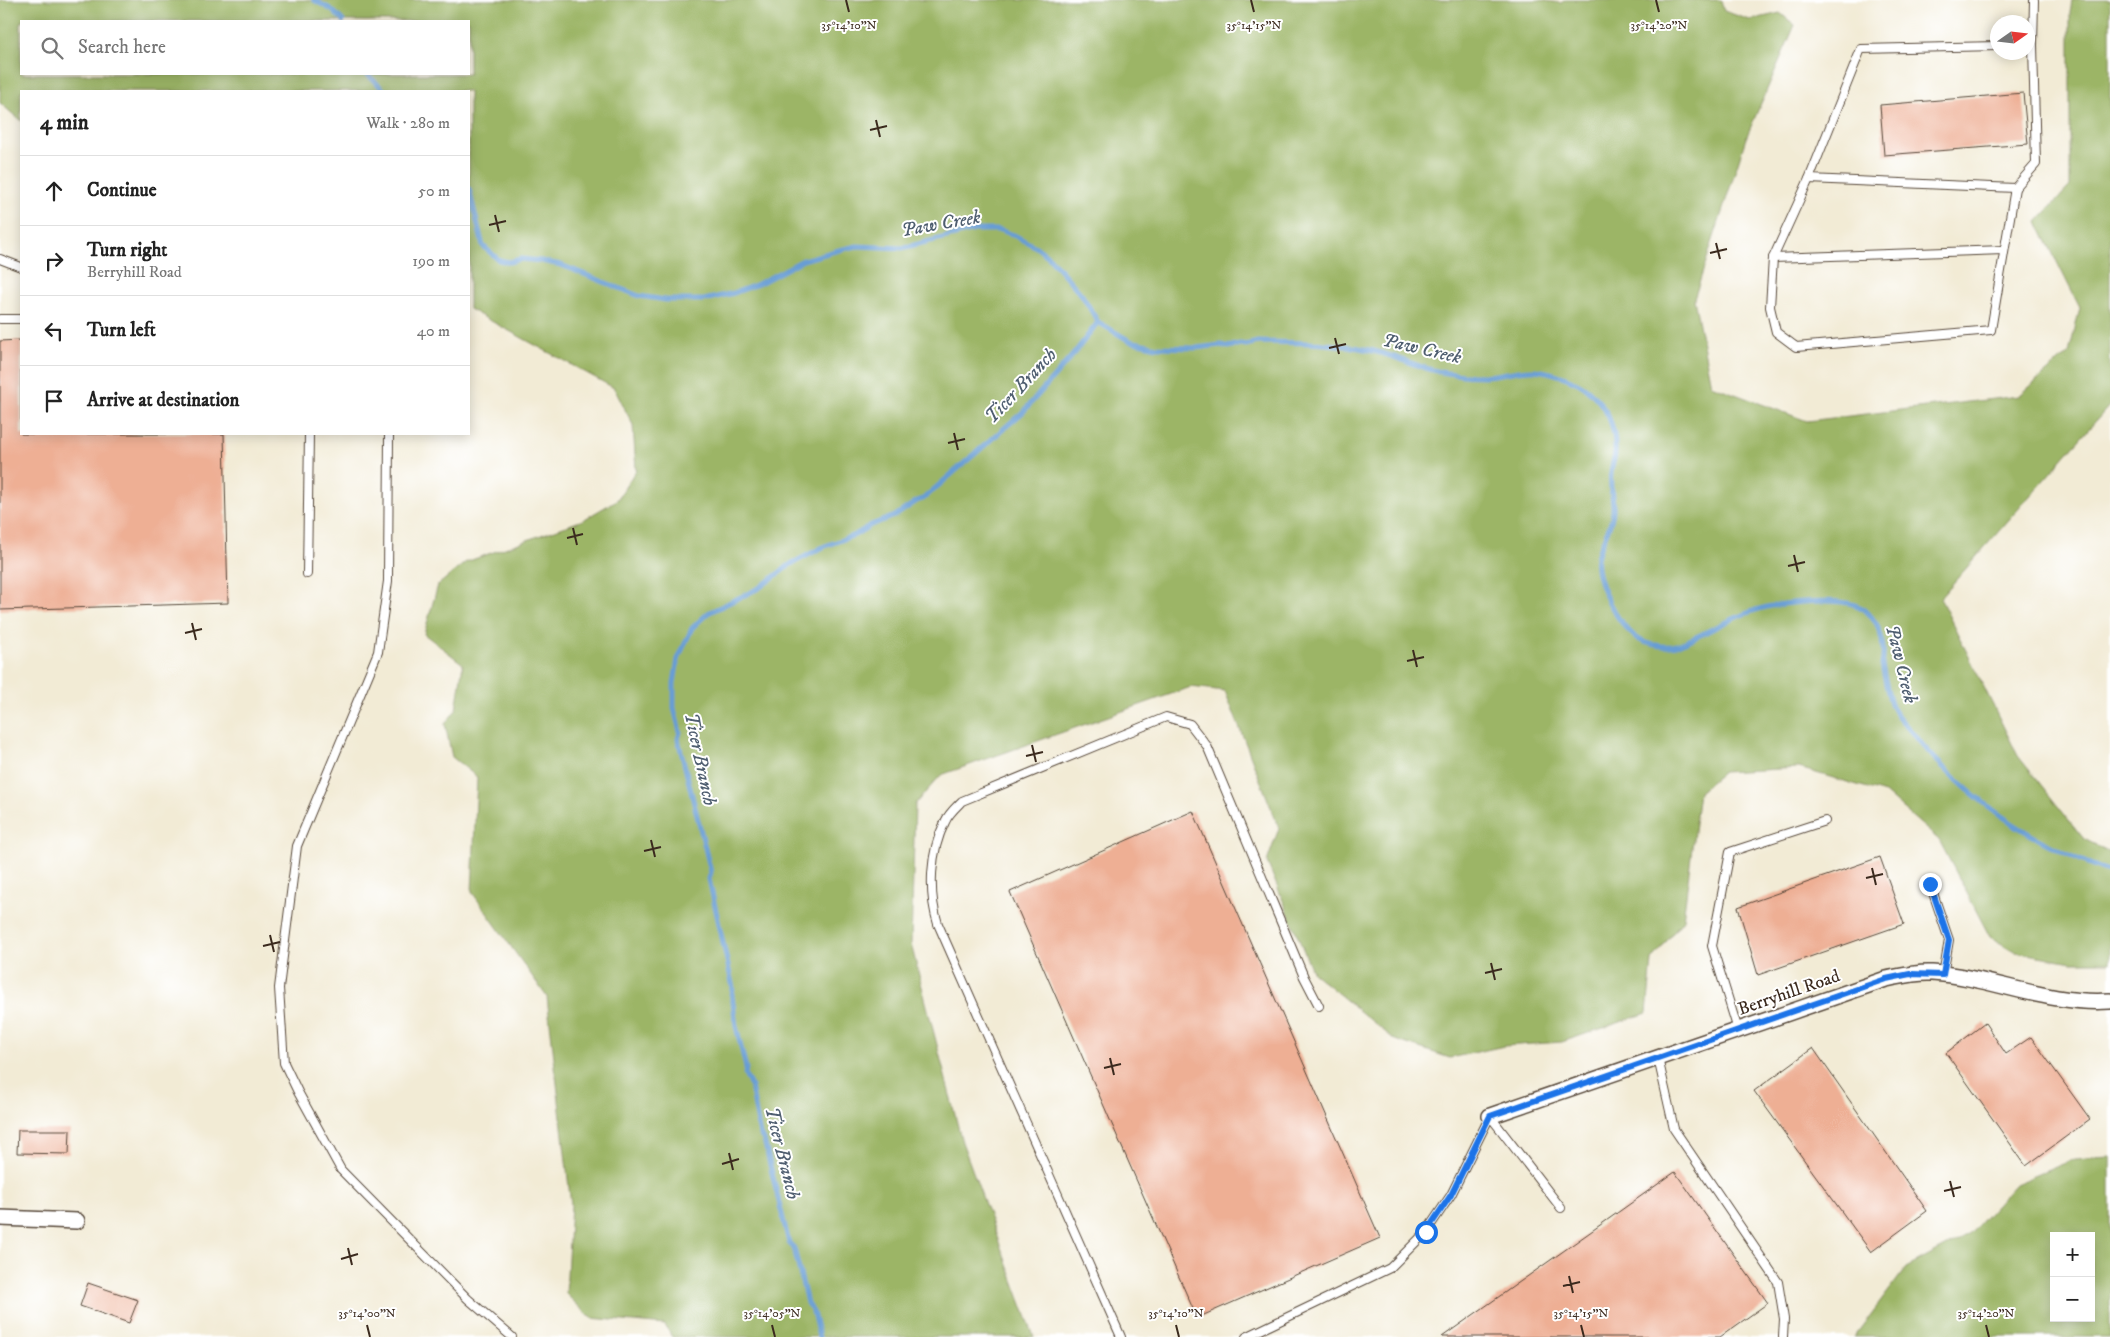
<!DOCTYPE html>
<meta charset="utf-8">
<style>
:root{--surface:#fff;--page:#f6f6f6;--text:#222;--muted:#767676;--line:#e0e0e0}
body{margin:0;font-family:"IM FELL DW Pica",serif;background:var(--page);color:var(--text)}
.controls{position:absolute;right:15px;bottom:15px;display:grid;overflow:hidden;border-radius:0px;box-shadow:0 2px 12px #0003}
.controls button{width:45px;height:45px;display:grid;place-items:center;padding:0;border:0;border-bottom:1px solid var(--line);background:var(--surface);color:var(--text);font:25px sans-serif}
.compass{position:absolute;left:1990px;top:15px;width:45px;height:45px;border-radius:50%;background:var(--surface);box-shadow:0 2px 12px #0003;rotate:76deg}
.stop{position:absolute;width:15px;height:15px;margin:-11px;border:4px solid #1a73e8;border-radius:50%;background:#fff}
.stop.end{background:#1a73e8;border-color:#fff;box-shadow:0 1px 5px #0008}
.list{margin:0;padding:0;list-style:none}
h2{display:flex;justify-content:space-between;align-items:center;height:65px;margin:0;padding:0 20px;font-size:21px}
h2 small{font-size:16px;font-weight:400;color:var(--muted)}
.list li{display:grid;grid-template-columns:32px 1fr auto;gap:15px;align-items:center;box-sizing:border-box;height:70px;padding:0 20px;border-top:1px solid var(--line)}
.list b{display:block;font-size:19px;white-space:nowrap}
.list p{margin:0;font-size:16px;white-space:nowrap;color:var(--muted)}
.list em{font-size:16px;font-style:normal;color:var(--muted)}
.icon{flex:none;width:28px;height:28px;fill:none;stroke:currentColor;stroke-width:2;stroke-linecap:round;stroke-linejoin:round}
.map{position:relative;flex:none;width:2110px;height:1337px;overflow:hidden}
.search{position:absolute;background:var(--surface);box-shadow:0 2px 12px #0003;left:20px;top:20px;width:450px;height:55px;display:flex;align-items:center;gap:12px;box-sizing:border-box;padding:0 18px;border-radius:0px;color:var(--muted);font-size:19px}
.panel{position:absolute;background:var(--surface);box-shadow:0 2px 12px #0003;left:20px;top:90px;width:450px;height:345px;border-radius:0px}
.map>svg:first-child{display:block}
.forest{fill:#9cb566;stroke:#6c7042;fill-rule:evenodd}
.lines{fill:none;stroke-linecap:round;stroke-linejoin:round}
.stream{stroke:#689dd4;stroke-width:5}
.building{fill:#eeaf94}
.lane-casing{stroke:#564739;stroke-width:10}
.street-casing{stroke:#564739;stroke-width:18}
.lane{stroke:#fff;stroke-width:8}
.street{stroke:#fff;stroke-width:15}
.route{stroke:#1a73e8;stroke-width:6}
.ticks{fill:none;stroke:#3b2a1e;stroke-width:2}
.labels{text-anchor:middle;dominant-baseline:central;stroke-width:4;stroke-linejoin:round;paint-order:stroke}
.street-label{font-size:18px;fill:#3b2a1e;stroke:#fff}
.water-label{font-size:19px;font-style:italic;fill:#4f5e70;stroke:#fff}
.ticks-label{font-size:12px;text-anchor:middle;fill:#3b2a1e;stroke:#fff;stroke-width:4;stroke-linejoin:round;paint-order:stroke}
</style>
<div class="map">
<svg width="2110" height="1337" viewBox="0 0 2110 1337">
<rect width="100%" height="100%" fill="#fff"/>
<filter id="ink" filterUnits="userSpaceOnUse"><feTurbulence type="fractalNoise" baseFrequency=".02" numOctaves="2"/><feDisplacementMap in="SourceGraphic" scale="10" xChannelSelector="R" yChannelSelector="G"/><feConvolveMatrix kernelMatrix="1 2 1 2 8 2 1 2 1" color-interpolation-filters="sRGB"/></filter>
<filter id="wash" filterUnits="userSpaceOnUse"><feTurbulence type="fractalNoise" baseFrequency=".0096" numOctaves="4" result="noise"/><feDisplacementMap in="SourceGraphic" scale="20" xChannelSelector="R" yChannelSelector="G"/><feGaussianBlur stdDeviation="1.12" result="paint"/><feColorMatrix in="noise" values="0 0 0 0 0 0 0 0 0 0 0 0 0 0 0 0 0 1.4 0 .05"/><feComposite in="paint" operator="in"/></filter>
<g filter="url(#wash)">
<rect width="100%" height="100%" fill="#f2ebd5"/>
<g class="forest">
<path d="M0,0H1538L1561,3L1565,0H1721L1724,11L1750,20L1780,13L1795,25L1746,138L1694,299L1711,385L1807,421L2019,396L2069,353L2080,308L2037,222L2070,186V12L2072,0H2110V405L1940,598L2018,756L2084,839L2110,852V962H2072L2016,952L1990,937L1939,840L1885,793L1799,768L1723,772L1699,792L1683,920L1652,960L1647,1013L1562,1042L1504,1046L1450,1058L1395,1040L1313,973L1267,862L1279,828L1225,691L1191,687L941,775L915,804L911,944L962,1142L1034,1337H672L665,1325L591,1318L566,1294L571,1205L547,997L472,892L477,777L452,757L445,724L456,710L463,664L424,634L438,585L466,562L583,520L617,500L636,470L633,425L614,388L469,309V91H21V121L0,103ZM21,21H469V74H21Z"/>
<path d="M2110,1157V1337H1854L1906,1268L1970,1234L2015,1184L2075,1159ZM2054,1236H2091V1318H2054Z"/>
</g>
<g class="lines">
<g class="stream">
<polyline points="314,0 332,10 343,21"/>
<polyline points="367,74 385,91"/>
<path d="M469,189L483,246L499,260L509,262L521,259L541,261L561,265L639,296L666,300H704L734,293L758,284L803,260L839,250L857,246L902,248L975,230H1000L1014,235L1036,247L1049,257L1082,295L1098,322L1130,341L1157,347L1196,348L1221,345L1228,347L1240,344L1246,345L1258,342C1300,343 1341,342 1381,353C1404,359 1424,370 1447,373C1459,375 1472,376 1484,376C1500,376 1517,369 1534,370C1549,371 1578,380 1589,391C1607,407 1616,427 1615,452C1615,459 1611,466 1611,474C1609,487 1614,499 1613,510C1613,526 1600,542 1597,558C1593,581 1622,634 1644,642C1654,646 1670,648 1680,644C1704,635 1726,620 1750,612C1774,603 1840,595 1862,608C1865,611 1869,615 1872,618C1882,628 1885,651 1882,665C1885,678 1887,693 1892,706C1896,717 1908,727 1915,736C1967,799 2034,844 2110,872"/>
<polyline points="819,1337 813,1312 807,1303 794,1248 789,1243 764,1140 760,1135 751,1086 745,1075 746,1068 736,1026 732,995 733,988 709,879 711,872 678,739 680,732 674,708 674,683 678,659 692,628 708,613 759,588 791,564 825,546 855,535 871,525 895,516 917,501 923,499 1023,412 1073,355 1098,322"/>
</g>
</g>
<g id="blocks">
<g class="building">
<polygon points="2023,93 2028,144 1884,155 1880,105"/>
<polygon points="21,340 21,434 224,434 228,603 0,610 0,341"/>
<polygon points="1193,811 1380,1238 1197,1318 1010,892"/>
<polygon points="1880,857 1904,924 1758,975 1738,907"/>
<polygon points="1985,1023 2006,1054 2031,1037 2090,1119 2026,1166 1946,1053"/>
<polygon points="1813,1048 1927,1211 1871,1252 1754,1091"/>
<polygon points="18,1130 70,1130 69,1154 17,1153"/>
<polygon points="1675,1172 1768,1303 1720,1337 1442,1337"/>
<polygon points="88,1283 138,1300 129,1323 80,1306"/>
</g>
</g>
</g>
<g filter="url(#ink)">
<use href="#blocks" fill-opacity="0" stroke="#564739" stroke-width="1"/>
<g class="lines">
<defs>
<g id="lane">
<polyline points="2029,45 2033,45 2034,0"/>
<polyline points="1998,46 1861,49 1809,179 2015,188 2036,164 2033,45"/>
<polyline points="1809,179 1773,258 1770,307 1776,332 1796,347 1991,330 2015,188"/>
<polyline points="1773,258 2004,250"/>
<polyline points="0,259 21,267"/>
<polyline points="0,319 21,319"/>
<polyline points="389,434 388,581 378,652 297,846 279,988 284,1063 298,1092 341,1170 468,1299 512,1337"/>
<polyline points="307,574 309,434"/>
<polyline points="1930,884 1949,940 1943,975"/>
<polyline points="1738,1030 1712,946 1730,852 1825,821"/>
<polyline points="1658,1058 1674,1129 1778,1282 1784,1319 1783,1337"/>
<path d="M1121,1337L938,924C928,892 930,852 945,822C948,814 956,807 962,801L1166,717L1190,724L1207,746L1304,977L1319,1006"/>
<polyline points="1246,1337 1390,1268 1426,1232 1451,1195 1490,1116 1561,1208"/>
</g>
<g id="street">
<path d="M1490,1116L1886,979C1901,976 1916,972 1932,973C1993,977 2045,1005 2110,1001"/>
<polyline points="0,1218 77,1221"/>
</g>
</defs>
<use href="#lane" class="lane-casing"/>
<use href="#street" class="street-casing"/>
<use href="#lane" class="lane"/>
<use href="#street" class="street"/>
</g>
</g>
<g class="lines" filter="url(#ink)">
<polyline class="route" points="1426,1232 1451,1195 1490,1116 1886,979 1910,974 1943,975 1949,940 1930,884"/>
</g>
<path class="ticks" d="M846,0L849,12M1251,0L1254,12M1656,0L1659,12M876,120L880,137M870,130L887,126M495,215L499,232M489,225L506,221M1716,243L1720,259M1710,253L1727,249M1335,338L1339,354M1329,348L1346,344M954,433L958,450M948,443L965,439M573,528L577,545M567,538L583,534M1794,555L1798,572M1788,566L1805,562M192,623L196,640M185,633L202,629M1413,650L1417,667M1407,661L1424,657M1032,745L1036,762M1026,756L1043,752M651,840L655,857M644,851L661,847M1872,868L1876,885M1866,878L1883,874M270,935L274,952M263,946L280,942M1491,963L1495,980M1485,973L1502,969M1110,1058L1114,1075M1104,1068L1121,1064M729,1153L733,1170M722,1164L739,1159M1950,1181L1954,1197M1944,1191L1961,1187M348,1248L352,1265M341,1259L358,1254M1569,1276L1573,1293M1563,1286L1580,1282M367,1325L370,1337M772,1325L775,1337M1176,1325L1179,1337M1581,1325L1584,1337M1986,1325L1989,1337"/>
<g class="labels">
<g class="street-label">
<text transform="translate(1789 993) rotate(-19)">Berryhill Road</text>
</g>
<g class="water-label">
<text transform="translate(941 224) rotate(-10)">Paw Creek</text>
<text transform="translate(1422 349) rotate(13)">Paw Creek</text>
<text transform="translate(1021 386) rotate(-47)">Ticer Branch</text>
<text transform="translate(1901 664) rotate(76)">Paw Creek</text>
<text transform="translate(700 759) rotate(78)">Ticer Branch</text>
<text transform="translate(782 1153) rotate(76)">Ticer Branch</text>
</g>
</g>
<g class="ticks-label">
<text x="849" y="29">35°14'10"N</text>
<text x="1254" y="29">35°14'15"N</text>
<text x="1659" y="29">35°14'20"N</text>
<text x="367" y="1317">35°14'00"N</text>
<text x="772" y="1317">35°14'05"N</text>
<text x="1176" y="1317">35°14'10"N</text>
<text x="1581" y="1317">35°14'15"N</text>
<text x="1986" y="1317">35°14'20"N</text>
</g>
</svg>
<div class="controls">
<button>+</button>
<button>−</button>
</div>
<svg class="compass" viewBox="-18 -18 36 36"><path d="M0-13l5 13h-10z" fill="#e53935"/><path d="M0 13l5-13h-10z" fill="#767676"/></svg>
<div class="stop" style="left:1426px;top:1232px"></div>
<div class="stop end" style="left:1930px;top:884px"></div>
<div class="search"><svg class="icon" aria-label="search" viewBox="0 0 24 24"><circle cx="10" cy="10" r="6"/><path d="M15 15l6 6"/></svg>Search here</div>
<section class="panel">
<h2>4 min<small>Walk · 280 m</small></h2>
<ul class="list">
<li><svg class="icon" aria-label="ahead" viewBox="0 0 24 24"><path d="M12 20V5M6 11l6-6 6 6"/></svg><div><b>Continue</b></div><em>50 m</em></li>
<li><svg class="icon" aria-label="right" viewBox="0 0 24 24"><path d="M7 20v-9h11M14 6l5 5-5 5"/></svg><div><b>Turn right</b><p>Berryhill Road</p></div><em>190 m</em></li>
<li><svg class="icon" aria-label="left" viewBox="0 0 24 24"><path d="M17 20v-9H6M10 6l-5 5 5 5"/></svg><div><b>Turn left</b></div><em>40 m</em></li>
<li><svg class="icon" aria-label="arrive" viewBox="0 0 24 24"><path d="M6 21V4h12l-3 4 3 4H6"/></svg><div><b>Arrive at destination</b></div></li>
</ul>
</section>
</div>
